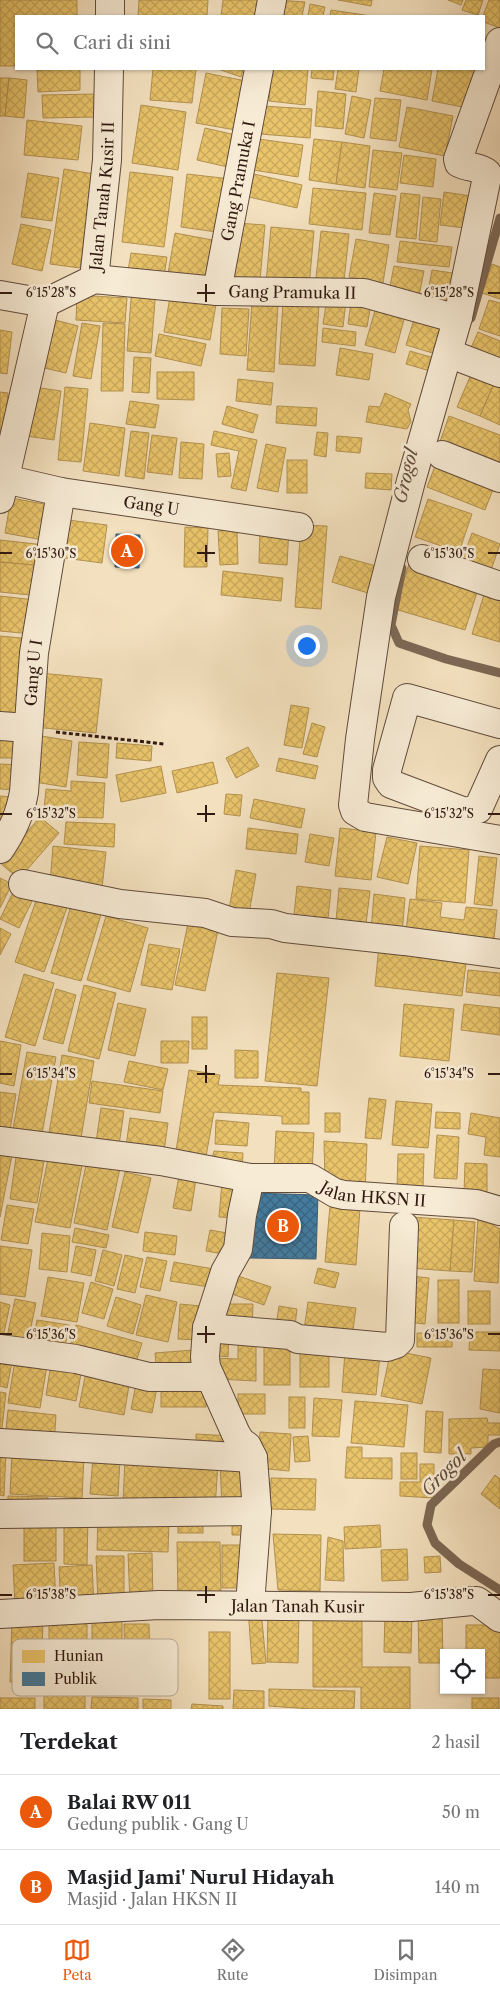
<!DOCTYPE html>
<html lang="id">
<meta charset="utf-8">
<style>
:root{--surface:#fff;--page:#f6f6f6;--text:#202124;--muted:#757577;--line:#e0e0e0;--accent:#ea580c}
body{margin:0;font-family:"Libre Caslon Text",serif;background:var(--page);color:var(--text)}
.controls{position:absolute;right:15px;bottom:15px;display:grid;overflow:hidden;border-radius:0px;box-shadow:0 1px 4px #0004}
.controls button{width:45px;height:45px;display:grid;place-items:center;padding:0;border:0;border-bottom:1px solid var(--line);background:var(--surface);color:var(--text);font:25px sans-serif}
.you{position:absolute;left:306px;top:645px;width:18px;height:18px;margin:-12px;border:4px solid #fff;border-radius:50%;background:#1a73e8;box-shadow:0 0 0 8px #1a73e833}
.badge{display:grid;place-items:center;width:32px;height:32px;border-radius:50%;background:var(--accent);color:#fff;font-size:16px;font-weight:700}
.pin{position:absolute;translate:-50% -50%;border:2px solid #fff;box-shadow:0 1px 5px #0006}
.list{margin:0;padding:0;list-style:none}
h2{display:flex;justify-content:space-between;align-items:center;height:65px;margin:0;padding:0 20px;font-size:21px}
h2 small{font-size:16px;font-weight:400;color:var(--muted)}
.list li{display:grid;grid-template-columns:32px 1fr auto;gap:15px;align-items:center;box-sizing:border-box;height:75px;padding:0 20px;border-top:1px solid var(--line)}
.list b{display:block;font-size:19px;white-space:nowrap}
.list p{margin:0;font-size:16px;white-space:nowrap;color:var(--muted)}
.list em{font-size:16px;font-style:normal;color:var(--muted)}
.icon{flex:none;width:28px;height:28px;fill:none;stroke:currentColor;stroke-width:2;stroke-linecap:round;stroke-linejoin:round}
.map{position:relative;flex:none;width:500px;height:1709px;overflow:hidden}
.search{position:absolute;background:var(--surface);box-shadow:0 1px 4px #0004;left:15px;right:15px;top:15px;height:55px;display:flex;align-items:center;gap:12px;box-sizing:border-box;padding:0 18px;border-radius:0px;color:var(--muted);font-size:19px}
.sheet{height:215px;background:var(--surface)}
nav{display:flex;justify-content:space-around;align-items:center;box-sizing:border-box;height:70px;border-top:1px solid var(--line);background:var(--surface);font-size:14px;color:var(--muted)}
nav a{display:grid;justify-items:center;gap:2px}
nav .on{color:var(--accent)}
.map>svg:first-child{display:block}
.homes{fill:url(#homes-cross-hatch);stroke:#b2914f}
.public{fill:url(#public-cross-hatch);stroke:#3f5e73}
.lines{fill:none;stroke-linecap:round;stroke-linejoin:round}
.stream{stroke:#7d6855;stroke-width:9}
.minor-casing{stroke:#614b3c;stroke-width:30}
.path{stroke:#301910;stroke-width:3;stroke-dasharray:4 2.5;stroke-linecap:butt}
.minor{stroke:#f7ebd5;stroke-width:28}
.ticks{fill:none;stroke:#301910;stroke-width:2}
.labels{text-anchor:middle;dominant-baseline:central;stroke-width:5;stroke-linejoin:round;paint-order:stroke}
.street-label{font-size:16px;fill:#301910;stroke:#f7ebd5}
.water-label{font-size:18px;font-style:italic;fill:#644d3e;stroke:#f7ebd5}
.key{fill:#f7ebd5;stroke:#bbac9a;stroke-width:1}
.key-label{font-size:14px;fill:#301910}
.ticks-label{font-size:12px;text-anchor:middle;fill:#301910;stroke:#f7ebd5;stroke-width:5;stroke-linejoin:round;paint-order:stroke}
</style>
<div class="map">
<svg width="500" height="1709" viewBox="0 0 500 1709">
<defs>
<pattern id="homes-cross-hatch" width="8" height="8" patternUnits="userSpaceOnUse" patternTransform="scale(1.25)"><rect width="8" height="8" fill="#e9c46a"/><path d="M0 0l8 8M0 8l8-8" fill="none" stroke="#c8a85b"/></pattern>
<pattern id="public-cross-hatch" width="8" height="8" patternUnits="userSpaceOnUse" patternTransform="scale(1.25)"><rect width="8" height="8" fill="#457b9d"/><path d="M0 0l8 8M0 8l8-8" fill="none" stroke="#3a647f"/></pattern>
</defs>
<rect width="100%" height="100%" fill="#f3e0be"/>
<filter id="stains"><feTurbulence type="fractalNoise" baseFrequency=".004" numOctaves="4"/><feColorMatrix values="0 0 0 0 .2 0 0 0 0 .09 0 0 0 0 .02 0 0 0 .5 -.17"/></filter>
<radialGradient id="worn" r=".72"><stop offset=".6" stop-color="#630" stop-opacity="0"/><stop offset="1" stop-color="#630" stop-opacity=".3"/></radialGradient>
<g class="homes">
<polygon points="0,0 77,0 77,16 16,16 16,66 0,66"/>
<polygon points="139,0 208,0 207,16 138,16"/>
<polygon points="223,0 264,0 261,16 221,16"/>
<polygon points="278,0 305,2 302,16 275,16"/>
<polygon points="338,0 372,0 371,6"/>
<polygon points="448,0 463,0 461,5"/>
<polygon points="466,0 483,0 478,15 462,10"/>
<polygon points="489,0 500,0 500,28 484,22 483,16"/>
<polygon points="310,4 325,7 323,16 308,16"/>
<polygon points="331,10 371,16 330,16"/>
<polygon points="80,69 80,90 38,92 37,70"/>
<polygon points="153,69 196,69 192,103 150,100"/>
<polygon points="218,69 243,69 241,77"/>
<polygon points="272,69 308,69 305,105 269,101"/>
<polygon points="312,69 334,69 333,80 311,78"/>
<polygon points="338,69 359,69 356,92 335,89"/>
<polygon points="384,69 432,69 427,100 380,91"/>
<polygon points="438,69 475,69 467,108 432,101"/>
<polygon points="206,73 251,82 241,131 196,123"/>
<polygon points="0,78 9,78 5,116 0,116"/>
<polygon points="9,78 27,80 24,118 5,116"/>
<polygon points="318,91 346,94 343,129 315,126"/>
<polygon points="97,94 97,117 43,118 42,95"/>
<polygon points="352,96 371,100 364,138 345,134"/>
<polygon points="375,98 401,100 396,141 370,138"/>
<polygon points="141,105 186,112 178,170 132,163"/>
<polygon points="262,106 312,109 310,138 260,134"/>
<polygon points="407,107 453,116 445,156 399,147"/>
<polygon points="27,120 82,126 78,160 24,155"/>
<polygon points="205,128 240,136 232,168 197,160"/>
<polygon points="258,139 303,145 298,177 253,170"/>
<polygon points="314,139 342,142 336,184 309,180"/>
<polygon points="342,142 370,146 365,188 336,184"/>
<polygon points="373,150 402,153 397,190 369,187"/>
<polygon points="404,155 436,159 433,187 400,183"/>
<polygon points="64,169 94,174 80,268 50,264"/>
<polygon points="130,172 173,177 164,247 122,242"/>
<polygon points="28,173 59,178 52,221 21,217"/>
<polygon points="187,174 231,179 224,233 181,227"/>
<polygon points="254,174 302,185 297,208 249,197"/>
<polygon points="313,188 366,193 362,230 309,224"/>
<polygon points="444,192 478,197 474,229 440,225"/>
<polygon points="374,193 396,196 390,235 369,233"/>
<polygon points="401,193 420,195 416,239 396,237"/>
<polygon points="423,197 441,199 437,242 419,240"/>
<polygon points="237,223 265,225 260,280 231,278"/>
<polygon points="21,224 51,230 42,271 12,264"/>
<polygon points="271,227 314,231 309,287 266,283"/>
<polygon points="321,231 349,234 344,281 316,278"/>
<polygon points="175,233 218,241 210,287 167,279"/>
<polygon points="356,239 389,245 383,283 349,277"/>
<polygon points="400,241 452,247 449,267 397,262"/>
<polygon points="131,253 167,257 163,282 127,277"/>
<polygon points="492,264 500,267 500,299 482,293"/>
<polygon points="394,266 424,271 419,296 389,291"/>
<polygon points="432,270 459,274 454,307 426,302"/>
<polygon points="132,286 156,288 151,353 127,351"/>
<polygon points="171,291 217,298 210,340 164,332"/>
<polygon points="77,295 127,298 125,323 76,320"/>
<polygon points="352,295 372,298 367,327 348,324"/>
<polygon points="327,298 346,301 343,327 323,324"/>
<polygon points="378,300 407,308 395,353 365,345"/>
<polygon points="489,300 500,303 500,336 479,329"/>
<polygon points="252,302 278,304 274,372 247,370"/>
<polygon points="283,303 319,305 315,366 279,364"/>
<polygon points="222,308 249,309 246,356 220,354"/>
<polygon points="416,313 449,323 439,355 406,345"/>
<polygon points="51,319 78,326 66,373 40,367"/>
<polygon points="82,323 100,326 91,379 73,376"/>
<polygon points="103,323 125,324 123,391 101,391"/>
<polygon points="323,328 356,332 355,346 322,342"/>
<polygon points="0,330 12,332 7,374 0,373"/>
<polygon points="478,332 500,341 500,365 469,352"/>
<polygon points="159,334 206,344 201,366 155,356"/>
<polygon points="340,348 373,354 369,380 336,375"/>
<polygon points="410,351 441,360 437,373 406,364"/>
<polygon points="134,357 151,358 149,393 132,392"/>
<polygon points="473,370 496,379 480,416 457,407"/>
<polygon points="157,372 194,372 194,400 157,399"/>
<polygon points="238,379 273,383 271,405 236,401"/>
<polygon points="496,379 500,381 500,425 480,416"/>
<polygon points="34,387 61,391 54,440 26,436"/>
<polygon points="65,387 88,389 81,462 58,460"/>
<polygon points="0,392 8,393 3,441 0,441"/>
<polygon points="385,393 411,404 408,410 411,422 407,429 366,422 369,406 380,407"/>
<polygon points="130,401 159,405 155,428 126,424"/>
<polygon points="227,406 258,415 253,433 222,424"/>
<polygon points="277,406 317,408 316,426 276,423"/>
<polygon points="449,416 500,435 500,474 437,450"/>
<polygon points="90,423 125,428 119,476 83,471"/>
<polygon points="131,431 149,433 144,479 125,476"/>
<polygon points="214,431 257,440 246,491 231,488 239,451 211,445"/>
<polygon points="317,432 328,433 326,457 314,455"/>
<polygon points="152,435 177,438 172,475 147,472"/>
<polygon points="337,436 362,438 360,453 336,451"/>
<polygon points="181,442 204,444 202,479 179,478"/>
<polygon points="266,444 286,448 278,492 257,488"/>
<polygon points="229,453 231,476 218,477 216,454"/>
<rect x="287" y="460" width="20" height="33"/>
<polygon points="437,461 495,484 485,510 427,487"/>
<polygon points="366,473 392,474 391,490 365,488"/>
<polygon points="11,498 55,506 48,541 5,533"/>
<polygon points="428,499 472,514 459,552 415,537"/>
<polygon points="68,520 107,525 102,563 64,558"/>
<polygon points="301,525 327,526 321,609 295,607"/>
<polygon points="185,527 208,528 207,567 184,567"/>
<polygon points="260,527 289,528 287,565 259,563"/>
<polygon points="237,530 238,564 220,565 218,531"/>
<polygon points="472,533 500,544 490,573 461,563"/>
<polygon points="0,540 45,545 43,566 0,562"/>
<polygon points="340,556 376,566 368,593 332,582"/>
<polygon points="0,562 43,566 40,596 0,592"/>
<polygon points="409,564 479,586 465,630 395,609"/>
<polygon points="223,571 283,578 281,601 221,595"/>
<polygon points="486,588 500,592 500,642 472,634"/>
<polygon points="0,596 35,600 32,634 0,631"/>
<polygon points="0,636 32,639 23,722 0,719"/>
<polygon points="40,673 102,679 96,733 34,727"/>
<polygon points="291,705 309,708 302,748 284,745"/>
<polygon points="312,723 325,727 317,757 303,754"/>
<polygon points="0,733 21,734 21,758 0,758"/>
<polygon points="35,735 72,741 66,787 28,781"/>
<polygon points="79,742 109,744 107,778 77,775"/>
<polygon points="117,743 152,746 151,761 116,758"/>
<polygon points="248,747 259,766 236,778 226,758"/>
<polygon points="279,758 318,766 315,779 276,771"/>
<polygon points="213,762 218,783 177,793 172,771"/>
<polygon points="0,764 21,765 19,790 0,789"/>
<polygon points="161,766 166,793 121,802 116,775"/>
<polygon points="71,781 105,783 103,818 69,817 69,811 44,809 46,789 71,791"/>
<polygon points="226,794 242,795 240,816 224,814"/>
<polygon points="0,796 12,797 0,832"/>
<polygon points="254,799 305,809 301,828 250,818"/>
<polygon points="40,817 59,833 19,879 0,863"/>
<polygon points="66,822 115,824 114,847 64,844"/>
<polygon points="248,828 298,834 296,854 246,849"/>
<polygon points="340,828 376,832 371,880 335,876"/>
<polygon points="310,834 334,838 329,866 305,862"/>
<polygon points="387,837 417,843 408,884 377,877"/>
<polygon points="53,846 106,852 102,888 50,883"/>
<polygon points="420,846 469,850 465,903 416,899"/>
<polygon points="479,856 497,858 492,906 474,904"/>
<polygon points="236,870 256,874 248,919 228,915"/>
<polygon points="0,878 12,884 0,908"/>
<polygon points="297,886 331,890 327,928 293,924"/>
<polygon points="15,888 34,897 19,928 0,919"/>
<polygon points="339,888 370,891 366,924 336,921"/>
<polygon points="40,889 70,899 44,972 15,962"/>
<polygon points="374,894 405,898 402,934 371,930"/>
<polygon points="410,899 442,903 440,917 464,920 466,907 497,910 493,948 405,938"/>
<polygon points="72,902 102,911 81,981 51,973"/>
<polygon points="190,914 220,921 205,991 175,985"/>
<polygon points="106,916 148,928 130,992 87,980"/>
<polygon points="0,928 11,934 0,955"/>
<polygon points="149,944 180,949 172,990 141,985"/>
<polygon points="379,945 467,955 462,996 375,986"/>
<polygon points="468,970 500,973 500,996 466,992"/>
<polygon points="277,973 329,978 317,1086 265,1081"/>
<polygon points="24,974 54,983 35,1046 5,1037"/>
<polygon points="84,985 116,993 99,1059 68,1051"/>
<polygon points="56,989 76,995 63,1044 43,1039"/>
<polygon points="118,1003 146,1009 135,1056 108,1050"/>
<polygon points="404,1004 454,1009 449,1061 400,1056"/>
<polygon points="464,1004 500,1008 500,1035 461,1030"/>
<rect x="192" y="1017" width="15" height="32"/>
<polygon points="0,1041 21,1045 14,1086 0,1083"/>
<polygon points="161,1041 189,1041 188,1063 161,1063"/>
<polygon points="235,1050 258,1051 258,1078 235,1078"/>
<polygon points="27,1052 56,1057 41,1139 12,1134"/>
<polygon points="62,1055 94,1061 81,1138 49,1133"/>
<polygon points="129,1061 168,1069 163,1090 124,1082"/>
<polygon points="189,1070 220,1075 218,1085 301,1088 301,1092 309,1092 309,1124 282,1124 282,1116 214,1112 205,1162 175,1157"/>
<polygon points="92,1081 163,1091 160,1113 89,1103"/>
<polygon points="0,1092 16,1094 9,1136 0,1134"/>
<polygon points="369,1098 386,1100 381,1139 365,1138"/>
<polygon points="396,1101 432,1104 428,1148 392,1145"/>
<polygon points="101,1108 124,1111 118,1152 95,1149"/>
<polygon points="436,1112 460,1113 460,1129 435,1128"/>
<rect x="325" y="1113" width="15" height="19"/>
<polygon points="471,1113 500,1118 500,1157 484,1155 486,1137 468,1134"/>
<polygon points="130,1118 168,1123 163,1158 125,1153"/>
<polygon points="216,1120 249,1123 247,1146 215,1144"/>
<polygon points="276,1131 314,1133 312,1173 274,1171"/>
<polygon points="437,1135 459,1137 457,1179 434,1178"/>
<polygon points="324,1141 367,1144 365,1192 325,1180"/>
<polygon points="0,1148 13,1150 0,1217"/>
<polygon points="17,1151 45,1155 37,1203 10,1199"/>
<polygon points="214,1151 243,1153 242,1172 210,1166"/>
<polygon points="398,1154 424,1154 423,1188 397,1188"/>
<polygon points="48,1159 82,1166 70,1228 35,1222"/>
<polygon points="87,1160 120,1168 107,1230 74,1223"/>
<polygon points="465,1163 487,1164 487,1195 464,1194"/>
<polygon points="125,1172 151,1178 138,1233 112,1227"/>
<polygon points="179,1176 196,1179 191,1211 173,1208"/>
<polygon points="222,1182 239,1183 237,1218 219,1217"/>
<polygon points="7,1205 34,1209 28,1244 1,1240"/>
<polygon points="330,1206 360,1208 356,1265 325,1262"/>
<polygon points="412,1217 454,1220 450,1271 409,1268"/>
<polygon points="478,1217 500,1229 498,1283 474,1281"/>
<polygon points="454,1220 475,1222 472,1272 450,1271"/>
<polygon points="75,1228 109,1235 106,1248 72,1242"/>
<polygon points="210,1230 233,1234 229,1255 206,1251"/>
<polygon points="145,1232 177,1236 175,1255 143,1251"/>
<polygon points="42,1233 70,1236 67,1272 39,1269"/>
<polygon points="0,1246 32,1250 25,1297 0,1294"/>
<polygon points="76,1246 96,1250 91,1276 71,1272"/>
<polygon points="103,1250 122,1255 114,1286 95,1281"/>
<polygon points="125,1255 143,1259 135,1293 117,1289"/>
<polygon points="147,1257 167,1261 160,1291 140,1287"/>
<polygon points="174,1262 219,1270 216,1288 170,1281"/>
<polygon points="318,1268 339,1273 335,1288 314,1283"/>
<polygon points="232,1274 271,1287 264,1305 226,1292"/>
<polygon points="411,1276 429,1278 425,1324 406,1322"/>
<polygon points="48,1277 84,1283 77,1322 41,1316"/>
<rect x="438" y="1280" width="21" height="43"/>
<polygon points="91,1282 113,1289 104,1319 82,1313"/>
<rect x="468" y="1291" width="22" height="33"/>
<polygon points="146,1295 177,1302 168,1342 136,1335"/>
<polygon points="116,1297 141,1305 133,1334 107,1326"/>
<polygon points="15,1299 36,1303 28,1341 7,1337"/>
<polygon points="0,1302 10,1305 3,1337 0,1336"/>
<polygon points="308,1302 356,1308 351,1344 303,1337"/>
<polygon points="180,1304 201,1306 199,1340 178,1339"/>
<polygon points="220,1304 253,1304 252,1328 219,1327"/>
<polygon points="279,1306 297,1309 294,1334 275,1332"/>
<polygon points="37,1320 69,1325 64,1352 32,1346"/>
<polygon points="76,1325 142,1343 134,1369 69,1350"/>
<polygon points="470,1332 500,1332 500,1351 469,1350"/>
<polygon points="213,1333 229,1334 228,1357 211,1355"/>
<polygon points="417,1333 452,1334 452,1347 417,1347"/>
<polygon points="238,1335 256,1335 256,1381 218,1379 210,1358 238,1359"/>
<rect x="264" y="1340" width="26" height="45"/>
<rect x="300" y="1347" width="29" height="40"/>
<polygon points="193,1350 195,1371 157,1375 155,1353"/>
<polygon points="391,1350 431,1358 422,1404 381,1396"/>
<polygon points="345,1351 380,1354 376,1395 342,1392"/>
<polygon points="16,1354 48,1359 40,1408 8,1403"/>
<polygon points="0,1355 13,1357 7,1388 0,1386"/>
<polygon points="52,1358 83,1363 76,1401 46,1395"/>
<polygon points="483,1369 500,1370 500,1413 480,1409"/>
<polygon points="86,1372 130,1380 124,1415 79,1407"/>
<polygon points="137,1379 158,1383 152,1413 131,1409"/>
<rect x="161" y="1381" width="45" height="26"/>
<polygon points="0,1392 6,1393 1,1437 0,1437"/>
<rect x="238" y="1394" width="27" height="20"/>
<rect x="289" y="1397" width="16" height="31"/>
<polygon points="314,1398 342,1400 339,1437 312,1436"/>
<polygon points="355,1401 408,1405 404,1447 351,1443"/>
<polygon points="8,1410 56,1415 54,1444 5,1439"/>
<polygon points="426,1411 443,1412 441,1453 424,1452"/>
<polygon points="487,1418 488,1423 500,1423 500,1435 488,1435 488,1447 471,1448 471,1454 449,1454 449,1419"/>
<polygon points="260,1432 291,1434 289,1471 258,1468"/>
<polygon points="196,1434 231,1436 230,1449 196,1447"/>
<polygon points="308,1436 310,1461 295,1462 293,1437"/>
<polygon points="347,1447 362,1447 362,1458 392,1458 392,1479 345,1478"/>
<polygon points="0,1448 6,1449 4,1496 0,1495"/>
<polygon points="12,1452 84,1456 82,1498 10,1494"/>
<rect x="401" y="1453" width="16" height="26"/>
<polygon points="93,1457 120,1459 118,1496 90,1494"/>
<polygon points="125,1458 218,1463 215,1509 123,1504"/>
<polygon points="244,1461 245,1508 222,1509 220,1462"/>
<polygon points="420,1464 434,1464 434,1498 400,1496 400,1482 420,1482"/>
<polygon points="495,1475 500,1479 500,1509 481,1494"/>
<polygon points="271,1478 316,1479 315,1510 270,1509"/>
<polygon points="8,1496 48,1497 47,1511 8,1511"/>
<polygon points="232,1514 253,1535 232,1535"/>
<polygon points="64,1516 88,1516 87,1565 64,1564"/>
<polygon points="98,1516 169,1519 168,1552 97,1550"/>
<rect x="178" y="1522" width="25" height="11"/>
<rect x="24" y="1525" width="32" height="36"/>
<polygon points="380,1525 381,1547 345,1549 344,1527"/>
<polygon points="273,1534 321,1535 320,1591 278,1590"/>
<polygon points="328,1537 343,1541 344,1581 325,1580"/>
<polygon points="177,1542 220,1542 221,1598 178,1599"/>
<rect x="222" y="1545" width="27" height="43"/>
<polygon points="407,1549 408,1580 382,1581 381,1550"/>
<polygon points="152,1553 153,1601 130,1602 128,1554"/>
<polygon points="96,1556 124,1556 124,1601 98,1602"/>
<polygon points="440,1556 441,1572 425,1573 424,1557"/>
<polygon points="54,1563 56,1603 15,1605 13,1565"/>
<polygon points="92,1565 94,1606 61,1607 59,1567"/>
<polygon points="248,1608 261,1610 266,1663 252,1664"/>
<polygon points="442,1609 443,1663 419,1663 418,1610"/>
<polygon points="268,1610 299,1611 298,1663 267,1662"/>
<polygon points="385,1612 412,1613 411,1653 384,1652"/>
<rect x="92" y="1613" width="30" height="42"/>
<polygon points="87,1616 87,1664 49,1665 49,1617"/>
<polygon points="313,1617 362,1617 362,1667 410,1667 410,1709 361,1709 361,1687 313,1687"/>
<polygon points="12,1620 43,1621 41,1683 10,1682"/>
<polygon points="124,1624 149,1624 150,1664 125,1665"/>
<polygon points="466,1625 500,1625 500,1678 481,1678 481,1653 466,1653"/>
<rect x="209" y="1632" width="21" height="67"/>
<rect x="44" y="1667" width="41" height="42"/>
<polygon points="269,1689 355,1691 354,1709 311,1709 269,1706"/>
<polygon points="234,1690 264,1691 264,1709 233,1709"/>
<polygon points="92,1697 138,1698 138,1709 91,1709"/>
<rect x="0" y="1698" width="35" height="11"/>
<rect x="472" y="1698" width="27" height="11"/>
<polygon points="143,1699 171,1700 171,1709 143,1709"/>
<polygon points="192,1704 223,1706 223,1709 191,1709"/>
</g>
<g class="public">
<polygon points="116,534 140,535 139,568 115,567"/>
<polygon points="250,1193 318,1195 316,1259 248,1258"/>
</g>
<g class="lines">
<g class="stream">
<polyline points="471,318 500,218"/>
<polyline points="402,568 391,625 399,643 446,659 500,673"/>
<polyline points="500,1442 494,1444 431,1505 427,1525 435,1543 459,1564 500,1590"/>
</g>
<defs>
<g id="minor">
<polyline points="110,16 110,0"/>
<polyline points="269,16 272,0"/>
<path d="M500,42L458,159L459,163C468,168 479,166 487,173V177L458,317L411,481L381,597L360,739L353,805L355,811L365,817L500,840"/>
<path id="s1" d="M94,279L217,291L364,293L454,318L458,317"/>
<path id="s2" d="M217,291L259,69"/>
<polyline points="0,295 45,303"/>
<polyline points="448,353 500,373"/>
<polyline points="442,455 500,478"/>
<path id="s3" d="M5,479L61,492L299,527"/>
<path id="s4" d="M0,499L45,303L94,279L107,160L109,69"/>
<polyline points="422,559 500,586"/>
<polyline points="500,724 407,698 387,770 387,778 391,784 465,812 478,809 500,760"/>
<polyline points="0,726 27,728"/>
<path id="s5" d="M0,849C13,830 20,814 24,792L34,653L61,492"/>
<polyline points="23,884 120,904 205,913 232,922 271,924 285,928 404,941 500,954"/>
<path id="s6" d="M0,1141L161,1161L250,1178H310L335,1193L344,1195L476,1204L500,1211"/>
<polyline points="250,1178 242,1215 238,1249 225,1272 207,1328 205,1357 206,1367 236,1434 241,1442 247,1446 253,1458 257,1511 250,1605"/>
<polyline points="207,1328 290,1335 298,1339 387,1347 396,1344 400,1340 404,1226"/>
<polyline points="0,1349 76,1359 149,1377 210,1377"/>
<polyline points="0,1443 253,1458"/>
<polyline points="0,1514 257,1511"/>
<path id="s7" d="M0,1614L159,1605L411,1607L472,1601H477L500,1618"/>
</g>
</defs>
<use href="#minor" class="minor-casing"/>
<polyline class="path" points="56,732 164,744"/>
<use href="#minor" class="minor"/>
</g>
<path class="ticks" d="M206,284V302M0,293H12M197,293H215M488,293H500M206,545V562M0,553H12M197,553H215M488,553H500M206,805V822M0,814H12M197,814H215M488,814H500M206,1065V1083M0,1074H12M197,1074H215M488,1074H500M206,1326V1343M0,1334H12M197,1334H215M488,1334H500M206,1586V1603M0,1595H12M197,1595H215M488,1595H500"/>
<g class="labels">
<g class="street-label">
<text stroke="none"><textPath href="#s2" startOffset="112">Gang Pramuka I</textPath></text>
<text stroke="none"><textPath href="#s4" startOffset="339">Jalan Tanah Kusir II</textPath></text>
<text stroke="none"><textPath href="#s1" startOffset="199">Gang Pramuka II</textPath></text>
<text stroke="none"><textPath href="#s3" startOffset="149">Gang U</textPath></text>
<text stroke="none"><textPath href="#s5" startOffset="182">Gang U I</textPath></text>
<text stroke="none"><textPath href="#s6" startOffset="380">Jalan HKSN II</textPath></text>
<text stroke="none"><textPath href="#s7" startOffset="298">Jalan Tanah Kusir</textPath></text>
</g>
<g class="water-label">
<text transform="translate(406 476) rotate(-77)">Grogol</text>
<text transform="translate(444 1473) rotate(-45)">Grogol</text>
</g>
</g>
<rect x="12" y="1639" width="166" height="57" rx="8" class="key"/>
<rect x="22" y="1650" width="23" height="13" fill="#e9c46a"/>
<rect x="22" y="1672" width="23" height="14" fill="#457b9d"/>
<g class="key-label">
<text x="54" y="1661">Hunian</text>
<text x="54" y="1684">Publik</text>
</g>
<g class="ticks-label">
<text x="51" y="297">6°15'28"S</text>
<text x="449" y="297">6°15'28"S</text>
<text x="51" y="558">6°15'30"S</text>
<text x="449" y="558">6°15'30"S</text>
<text x="51" y="818">6°15'32"S</text>
<text x="449" y="818">6°15'32"S</text>
<text x="51" y="1078">6°15'34"S</text>
<text x="449" y="1078">6°15'34"S</text>
<text x="51" y="1339">6°15'36"S</text>
<text x="449" y="1339">6°15'36"S</text>
<text x="51" y="1599">6°15'38"S</text>
<text x="449" y="1599">6°15'38"S</text>
</g>
<rect width="100%" height="100%" filter="url(#stains)"/>
<rect width="100%" height="100%" fill="url(#worn)"/>
</svg>
<div class="controls">
<button><svg class="icon" aria-label="locate" viewBox="0 0 24 24"><circle cx="12" cy="12" r="6"/><path d="M12 2v4M12 18v4M2 12h4M18 12h4"/></svg></button>
</div>
<div class="you"></div>
<div class="pin badge" style="left:127px;top:551px">A</div>
<div class="pin badge" style="left:283px;top:1226px">B</div>
<div class="search"><svg class="icon" aria-label="search" viewBox="0 0 24 24"><circle cx="10" cy="10" r="6"/><path d="M15 15l6 6"/></svg>Cari di sini</div>
</div>
<section class="sheet">
<h2>Terdekat<small>2 hasil</small></h2>
<ul class="list">
<li><span class="badge">A</span><div><b>Balai RW 011</b><p>Gedung publik · Gang U</p></div><em>50 m</em></li>
<li><span class="badge">B</span><div><b>Masjid Jami' Nurul Hidayah</b><p>Masjid · Jalan HKSN II</p></div><em>140 m</em></li>
</ul>
</section>
<nav>
<a class="on"><svg class="icon" aria-label="map" viewBox="0 0 24 24"><path d="M3 6l6-2 6 2 6-2v14l-6 2-6-2-6 2zM9 4v14M15 6v14"/></svg>Peta</a>
<a><svg class="icon" aria-label="directions" viewBox="0 0 24 24"><path d="M12 3l9 9-9 9-9-9zM9 14v-3h6M13 9l2 2-2 2"/></svg>Rute</a>
<a><svg class="icon" aria-label="saved" viewBox="0 0 24 24"><path d="M7 4h10v16l-5-4-5 4z"/></svg>Disimpan</a>
</nav>
